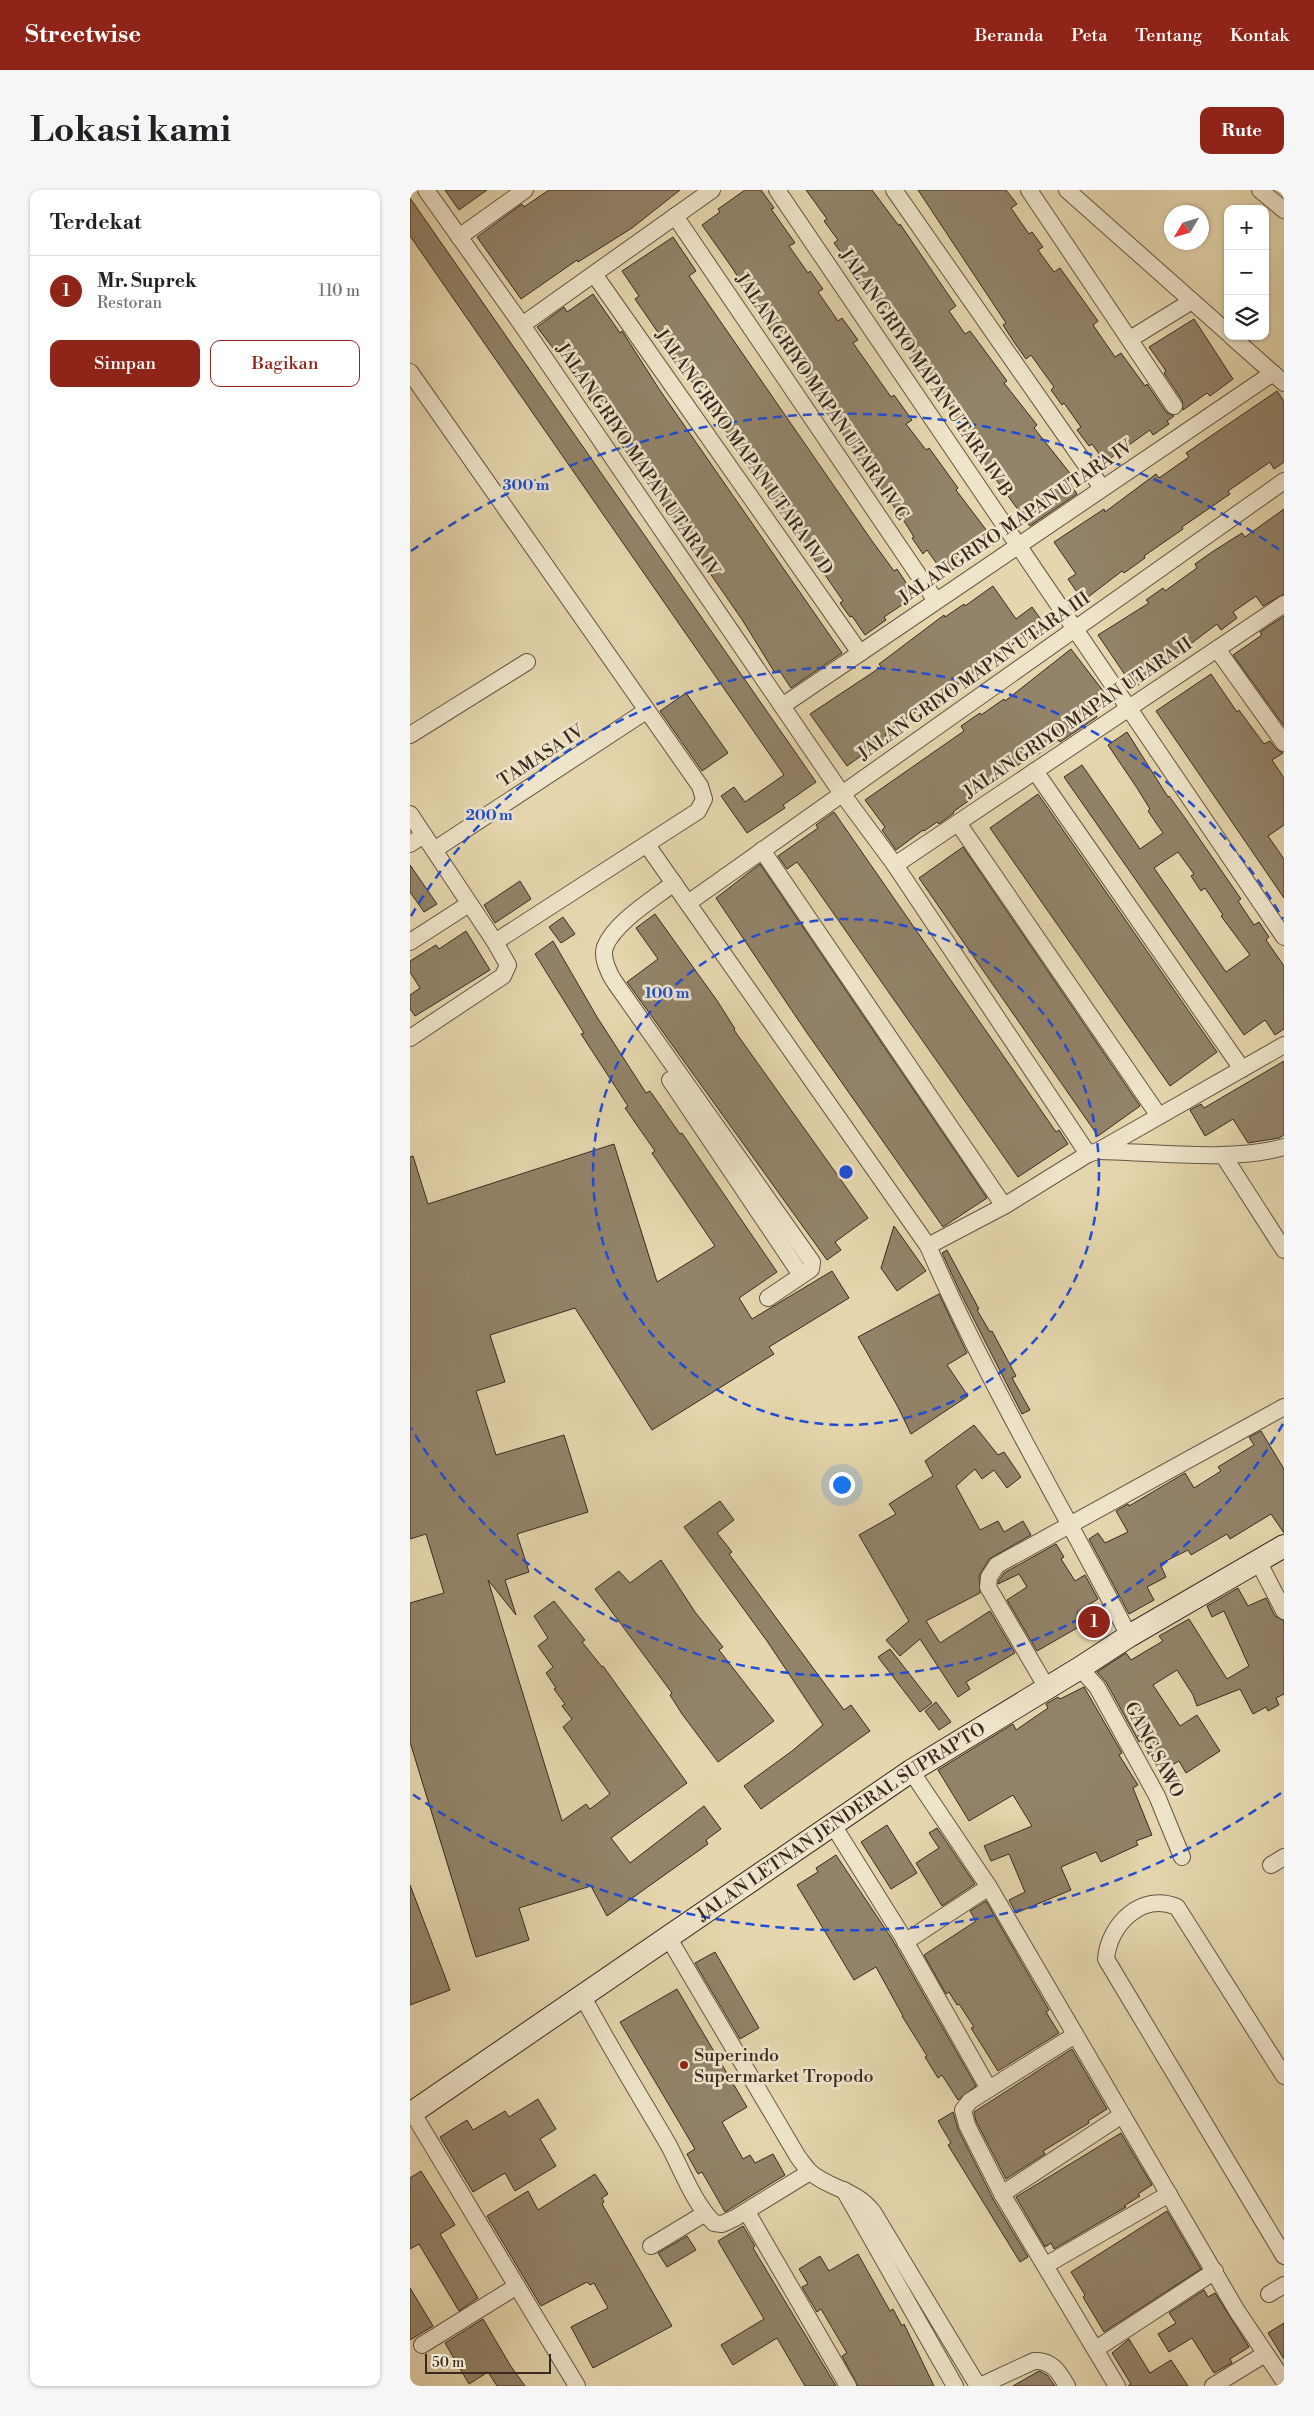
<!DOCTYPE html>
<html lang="id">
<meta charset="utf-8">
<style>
:root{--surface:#fff;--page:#f6f6f6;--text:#202124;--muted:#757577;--line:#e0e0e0;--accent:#8f2418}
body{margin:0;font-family:"Libre Bodoni",serif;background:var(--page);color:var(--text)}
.controls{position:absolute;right:15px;top:15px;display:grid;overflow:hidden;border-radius:10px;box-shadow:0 1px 4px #0004}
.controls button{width:45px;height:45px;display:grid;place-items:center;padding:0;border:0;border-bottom:1px solid var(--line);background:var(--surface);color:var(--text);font:25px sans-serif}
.compass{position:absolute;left:754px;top:15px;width:45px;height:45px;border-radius:50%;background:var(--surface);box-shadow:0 1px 4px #0004;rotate:232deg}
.scale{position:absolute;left:15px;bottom:12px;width:126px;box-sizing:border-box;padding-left:5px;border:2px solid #392a20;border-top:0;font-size:14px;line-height:18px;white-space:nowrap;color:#392a20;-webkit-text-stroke:4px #eee4ca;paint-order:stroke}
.you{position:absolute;left:431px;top:1294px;width:18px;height:18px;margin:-12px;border:4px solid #fff;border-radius:50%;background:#1a73e8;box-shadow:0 0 0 8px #1a73e833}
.badge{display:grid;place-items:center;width:32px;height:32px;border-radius:50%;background:var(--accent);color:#fff;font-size:16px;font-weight:700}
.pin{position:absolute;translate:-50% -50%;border:2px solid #fff;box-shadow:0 1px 5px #0006}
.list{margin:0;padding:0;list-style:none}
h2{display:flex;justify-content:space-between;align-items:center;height:65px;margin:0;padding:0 20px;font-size:21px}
h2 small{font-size:16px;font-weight:400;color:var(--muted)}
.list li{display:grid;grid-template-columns:32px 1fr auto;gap:15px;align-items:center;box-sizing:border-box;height:70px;padding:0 20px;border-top:1px solid var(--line)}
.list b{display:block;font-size:19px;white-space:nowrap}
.list p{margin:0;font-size:16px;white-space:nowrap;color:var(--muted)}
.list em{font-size:16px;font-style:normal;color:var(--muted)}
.actions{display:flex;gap:10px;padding:15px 20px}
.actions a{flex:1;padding:11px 0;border:1px solid var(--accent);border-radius:10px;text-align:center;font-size:18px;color:var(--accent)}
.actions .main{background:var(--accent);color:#fff}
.icon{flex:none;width:28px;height:28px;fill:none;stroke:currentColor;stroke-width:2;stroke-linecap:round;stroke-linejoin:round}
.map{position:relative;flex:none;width:874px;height:2196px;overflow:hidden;border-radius:10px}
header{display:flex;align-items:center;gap:30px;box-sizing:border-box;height:70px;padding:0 25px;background:var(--accent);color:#fff}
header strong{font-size:24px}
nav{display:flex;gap:28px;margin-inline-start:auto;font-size:18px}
.intro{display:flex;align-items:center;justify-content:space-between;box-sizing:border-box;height:120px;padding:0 30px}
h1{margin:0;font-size:35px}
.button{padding:12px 22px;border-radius:10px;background:var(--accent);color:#fff;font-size:18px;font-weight:700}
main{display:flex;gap:30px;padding:0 30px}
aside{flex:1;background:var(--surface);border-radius:10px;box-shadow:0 1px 4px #0004}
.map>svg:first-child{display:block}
.building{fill:#928369;stroke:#392a20;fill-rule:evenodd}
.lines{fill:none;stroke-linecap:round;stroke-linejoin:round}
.street-casing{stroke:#645543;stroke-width:18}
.secondary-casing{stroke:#392a20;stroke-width:24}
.street{stroke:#eee4ca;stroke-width:16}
.secondary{stroke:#eee4ca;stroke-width:22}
.ring{fill:none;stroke:#1d4ed8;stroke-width:2.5;stroke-dasharray:9 6}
.poi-dot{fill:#8f2418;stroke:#eee4ca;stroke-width:2}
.labels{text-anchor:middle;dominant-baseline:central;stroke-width:5;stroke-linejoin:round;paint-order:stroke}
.street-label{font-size:18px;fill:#392a20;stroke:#eee4ca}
.poi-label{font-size:18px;fill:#392a20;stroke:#eee4ca;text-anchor:start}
.centre{fill:#1d4ed8;stroke:#eee4ca;stroke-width:2.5}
.ring-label{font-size:15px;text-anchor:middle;font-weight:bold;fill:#1d4ed8;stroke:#eee4ca;stroke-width:5;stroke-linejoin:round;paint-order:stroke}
</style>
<header>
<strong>Streetwise</strong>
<nav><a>Beranda</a><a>Peta</a><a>Tentang</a><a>Kontak</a></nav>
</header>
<div class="intro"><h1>Lokasi kami</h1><a class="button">Rute</a></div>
<main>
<aside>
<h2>Terdekat<small></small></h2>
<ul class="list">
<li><span class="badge">1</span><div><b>Mr. Suprek</b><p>Restoran</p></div><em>110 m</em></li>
</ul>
<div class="actions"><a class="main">Simpan</a><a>Bagikan</a></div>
</aside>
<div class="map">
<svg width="874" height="2196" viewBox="0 0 874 2196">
<rect width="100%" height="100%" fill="#e5d6ad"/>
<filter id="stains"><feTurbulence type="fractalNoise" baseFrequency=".004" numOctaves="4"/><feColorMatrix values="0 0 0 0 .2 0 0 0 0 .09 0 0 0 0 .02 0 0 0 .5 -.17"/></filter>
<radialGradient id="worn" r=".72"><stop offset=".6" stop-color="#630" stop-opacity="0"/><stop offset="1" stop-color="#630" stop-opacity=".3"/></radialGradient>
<g class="building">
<polygon points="35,0 77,0 49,20"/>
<polygon points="139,0 270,0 222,38 168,72 167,70 111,109 67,47 112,14 114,17"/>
<polygon points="335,0 351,0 364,18 361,19 385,53 379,56 398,83 400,81 413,99 408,102 428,131 432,128 448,150 443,153 481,207 484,205 502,230 496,234 516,260 519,258 548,298 546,300 586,353 568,366 566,363 535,385 517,360 513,364 502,348 504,347 494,331 411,213 414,211 365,142 363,144 353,130 332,99 334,97 323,79 292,35 310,22 308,19"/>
<polygon points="396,0 462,0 489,36 490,34 546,116 539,121 555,144 560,141 572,157 597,191 594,193 627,235 624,238 663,287 658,290 667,304 620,336 576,276 574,278 545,239 551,234 539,218 542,217 532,201 424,53 428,50 414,31 417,29"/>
<polygon points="508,0 596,0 607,14 601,18 619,44 622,42 633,57 628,60 644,82 650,78 688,131 683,135 705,167 711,163 735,196 737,194 756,222 764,226 757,231 759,234 743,245 740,240 695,272 682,254 679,256 667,240 671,237 654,213 652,215 641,200 644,197 621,165 616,169 604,152 593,135 596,133"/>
<polygon points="0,8 406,592 373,615 375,618 337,643 311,606 324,597 335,612 374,585 0,46"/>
<polygon points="263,47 286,81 279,86 462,351 484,381 487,379 505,406 474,427 476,430 455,445 442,426 440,427 430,413 433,411 225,109 229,106 212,81"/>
<polygon points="183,104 210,143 212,141 249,199 432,463 381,498 369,480 365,483 333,431 156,175 127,137 154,117 157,122"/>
<polygon points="784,129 823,189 800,206 797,203 773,220 772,210 754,183 756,181 739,157"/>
<polygon points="867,201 874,211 874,272 864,279 860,272 818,301 820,304 772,337 773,339 734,366 735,368 714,383 712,381 673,411 658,389 666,384 644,352 694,319 695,322 746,284 749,288 779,267 776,263"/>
<polygon points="874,319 874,404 853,416 846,406 823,422 827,428 811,440 807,434 766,465 768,467 724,498 688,445 739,413 736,410 753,398 755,401 787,378 785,374 802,362 832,343 835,347"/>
<polygon points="583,396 606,429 622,417 637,438 621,449 618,444 603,454 535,504 538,508 523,519 519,513 475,544 477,547 437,576 400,524 471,477 469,474 534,425 535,427 554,414 555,416"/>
<polygon points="874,426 874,536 823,465 852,445 850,442"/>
<polygon points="661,459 700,510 684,522 687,527 650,552 649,550 627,565 625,563 543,622 544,623 529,634 527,632 514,641 513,640 486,660 472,640 475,637 455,610 554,541 551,536 570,523 571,525 594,509 595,511"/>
<polygon points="801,484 827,522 829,520 854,554 860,551 866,559 873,563 862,570 874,588 874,635 858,646 874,669 874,708 746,521"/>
<polygon points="276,503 318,563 292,581 250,521"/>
<path d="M717,542L758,607L759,606L775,628L831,709L828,711L844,735L849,732L859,747L856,750L874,776V839L865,845L855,830L834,845L654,587L672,575L730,659L753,643L738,621L740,619L727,598L698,555ZM768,662L784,684L781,686L791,701L795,698L813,725L811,726L840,765L816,782L744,678Z"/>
<polygon points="628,604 807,862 760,896 580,638"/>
<polygon points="424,622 626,913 646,942 649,940 658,954 608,987 396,684 387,672 377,679 368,666 408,638 406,635"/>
<polygon points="553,657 730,916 688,946 509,688"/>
<polygon points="350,674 577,1008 533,1037 395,840 306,708"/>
<polygon points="0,675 27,714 14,722 0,702"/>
<polygon points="110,691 121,709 85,733 74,715"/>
<polygon points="245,724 308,812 325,839 324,840 458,1028 425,1052 431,1060 417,1070 217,792 248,769 226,738"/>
<polygon points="153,727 165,744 151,753 139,737"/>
<polygon points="56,741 80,780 5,826 0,819 0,805 10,798 0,782 0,771 26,755 29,759"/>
<polygon points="143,751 187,827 236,903 240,901 270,944 272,943 367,1082 329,1108 342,1129 422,1081 439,1108 359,1157 364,1164 242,1240 165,1118 80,1145 95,1192 66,1201 86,1265 154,1245 178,1322 107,1344 119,1382 95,1390 106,1425 78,1390 152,1631 176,1614 180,1619 200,1604 153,1537 162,1529 152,1516 155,1514 144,1499 146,1498 136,1483 143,1477 128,1456 138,1448 124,1426 144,1411 175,1450 172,1452 192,1477 193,1476 277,1593 201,1648 220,1673 294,1616 311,1639 296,1650 298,1654 197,1726 181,1696 109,1718 119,1750 66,1767 0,1552 0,1413 34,1403 16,1344 0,1349 0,967 3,966 18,1014 204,954 247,1092 305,1056 242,963 245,961 215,918 218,916 171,844 174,843 125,764"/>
<polygon points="874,871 874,945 869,948 838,953 823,929 795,946 780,920 791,914 794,918"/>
<polygon points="484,1036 516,1081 487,1101 471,1078"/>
<polygon points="537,1060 569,1119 567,1120 580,1142 582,1141 606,1186 602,1188 620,1220 612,1224 550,1102 532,1063"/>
<polygon points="529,1104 557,1163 537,1175 558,1206 501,1244 488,1217 448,1147"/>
<polygon points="564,1235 588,1265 594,1262 611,1287 597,1298 584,1280 572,1289 565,1279 546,1296 570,1340 588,1331 594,1342 613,1331 621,1345 579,1369 569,1386 570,1403 516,1431 530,1453 580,1421 605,1463 556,1492 560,1499 548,1507 510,1449 490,1466 476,1450 499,1431 449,1345 486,1324 479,1314 523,1286 515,1271"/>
<polygon points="851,1241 874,1279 874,1343 861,1324 820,1349 817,1344 781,1365 778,1360 750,1374 756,1387 737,1397 744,1410 719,1424 679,1349 688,1343 695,1353 718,1342 706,1321 718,1314 719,1316 775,1283 784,1298 811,1281 808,1277 844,1255 839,1247"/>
<polygon points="310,1311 324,1330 307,1343 322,1362 319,1364 434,1520 441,1515 460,1541 351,1619 334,1596 382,1561 413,1535 357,1451 274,1337"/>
<polygon points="646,1354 654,1367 651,1369 665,1391 675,1385 688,1409 667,1422 674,1434 627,1461 597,1410 617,1397 609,1384 588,1394 589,1390 594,1383"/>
<polygon points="251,1370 285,1422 313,1457 309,1460 364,1531 308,1572 272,1524 260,1505 262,1503 185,1399 209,1381 220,1393"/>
<polygon points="828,1398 838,1416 856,1408 865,1426 874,1431 874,1504 866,1508 869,1515 858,1521 856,1517 843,1524 830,1499 787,1516 783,1505 767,1480 743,1495 770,1536 787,1525 810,1561 776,1583 769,1571 749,1583 731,1550 729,1552 696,1492 687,1482 716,1463 721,1470 753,1451 749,1446 779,1429 817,1489 839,1476 814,1421 802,1427 797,1416"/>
<polygon points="480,1459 522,1513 510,1522 468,1467"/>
<polygon points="674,1497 712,1563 709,1565 728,1595 723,1598 742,1645 726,1651 728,1655 691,1672 686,1662 651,1677 661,1700 606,1723 599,1710 615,1702 599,1664 581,1671 574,1656 622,1636 603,1605 559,1631 528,1580 603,1534 606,1540 638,1518 636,1514 648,1507 650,1509"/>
<polygon points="526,1512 541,1532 529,1540 515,1521"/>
<polygon points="477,1635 507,1683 481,1699 451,1652"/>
<polygon points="527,1638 565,1694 532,1716 506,1673 529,1658 519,1643"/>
<polygon points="426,1665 482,1749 566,1896 548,1910 532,1885 528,1888 515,1867 517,1866 492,1826 493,1826 466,1777 444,1790 387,1695 408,1682 406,1678"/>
<polygon points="0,1695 40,1800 0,1815"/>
<polygon points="576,1711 639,1820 636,1822 649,1843 588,1881 561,1838 564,1837 549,1814 547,1815 539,1802 536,1804 514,1765 566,1731 560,1721"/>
<polygon points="305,1762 349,1838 330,1849 285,1773"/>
<polygon points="267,1799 337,1917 312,1932 333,1969 340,1965 345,1973 363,1964 375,1985 315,2022 292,1982 288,1984 277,1964 285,1959 210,1832"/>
<polygon points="662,1859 697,1919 678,1931 679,1933 633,1961 635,1964 596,1989 566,1931 564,1922"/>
<polygon points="128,1909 146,1939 130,1949 146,1976 105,2001 95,1983 63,2002 30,1947 57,1930 63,1940 95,1921 99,1927"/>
<polygon points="543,1922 548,1939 583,2009 618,2067 610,2072 538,1955 541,1953 528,1931"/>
<polygon points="711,1943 742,1995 728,2004 730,2006 714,2016 716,2017 644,2059 641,2053 635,2057 606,2007"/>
<polygon points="11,1981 45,2035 30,2044 68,2108 49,2121 9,2054 0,2059 0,1988"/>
<polygon points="185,1984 198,2004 192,2008 194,2012 192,2014 262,2136 183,2178 161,2137 198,2118 184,2093 180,2095 177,2092 131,2116 77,2026 118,2001 128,2020"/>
<polygon points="757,2021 791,2079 694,2142 673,2107 675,2105 661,2082"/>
<polygon points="333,2036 345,2056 343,2058 426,2196 395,2196 367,2148 323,2175 311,2155 354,2129 308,2051"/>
<polygon points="277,2046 286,2060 257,2077 248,2063"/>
<polygon points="448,2064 480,2121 483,2119 492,2136 494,2134 524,2196 448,2196 432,2166 437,2163 411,2119 407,2122 392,2097 398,2094 389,2079 410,2066 419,2081"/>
<polygon points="0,2098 23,2136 0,2150"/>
<polygon points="794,2100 798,2107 805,2103 839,2157 820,2169 822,2173 804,2183 782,2148 759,2162 748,2144 766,2133 759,2123"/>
<polygon points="73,2129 100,2175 115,2196 87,2196 78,2182 59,2194 35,2153"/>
<polygon points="874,2133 874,2169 858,2143"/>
<polygon points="719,2149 740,2183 761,2170 778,2196 718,2196 721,2194 702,2163"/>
<polygon points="629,2181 637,2185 645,2196 603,2196"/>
</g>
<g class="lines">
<defs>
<g id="street">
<polyline points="16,0 112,135 428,598 485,675 678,964"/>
<polyline points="367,0 874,747"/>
<polyline points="484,0 692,298"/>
<polyline points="619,0 764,216"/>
<polyline points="657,0 818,143"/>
<polyline points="850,0 874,20"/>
<polyline points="265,26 526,411"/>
<polyline points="49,47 115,0"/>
<polyline points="184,84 450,463"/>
<polyline points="112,135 302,0"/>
<polyline points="821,146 874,193"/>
<polyline points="720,149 782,111"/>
<polyline points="0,182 290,596 294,609 288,621 85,752"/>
<polyline points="807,459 874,553"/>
<polyline points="372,516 863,183"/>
<polyline points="0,545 117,472"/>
<polyline points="625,581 832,879"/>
<polyline points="0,624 85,752 98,775 93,786 0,848"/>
<polyline points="548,633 749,926"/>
<polyline points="0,654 14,645"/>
<path d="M237,655L518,1056C576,1190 652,1316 719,1446"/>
<polyline points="24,660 236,521"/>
<polyline points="352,660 594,1016"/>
<polyline points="485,675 874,414"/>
<path d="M264,693C243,709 204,733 195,757C191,768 200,786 206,794L402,1072L401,1079L358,1108"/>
<polyline points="278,713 874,291"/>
<polyline points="0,752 59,714"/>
<polyline points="260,890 391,1085"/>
<path d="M688,961C742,962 824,972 874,957"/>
<polyline points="813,965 874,1060"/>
<polyline points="518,1056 594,1016 678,964 688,961 874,855"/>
<polyline points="848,1371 874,1421"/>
<polyline points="670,1478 687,1497 747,1606 772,1667"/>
<polyline points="637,1498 578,1397 579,1387 587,1375 874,1217"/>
<polyline points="501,1581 579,1697 827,2121 874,2191"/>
<polyline points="423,1635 491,1744 579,1899"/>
<polyline points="861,1675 874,1667"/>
<path d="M258,1747L388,1967C392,1972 396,1978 400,1982C421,2000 444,1998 463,2022L568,2196"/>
<polyline points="495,1752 579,1697"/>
<path d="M172,1805C199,1856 229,1904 258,1954C272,1980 283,2012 304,2033L312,2034L325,2028L400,1982"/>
<polyline points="665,1845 579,1899 560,1911 553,1920 557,1935 592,2004 707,2196"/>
<path d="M874,1886L767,1717C732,1702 699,1734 696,1769L874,2066"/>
<polyline points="2,1922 167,2196"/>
<polyline points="434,2000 545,2196"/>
<polyline points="592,2004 712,1925"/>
<polyline points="337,2022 438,2196"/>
<polyline points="241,2056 294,2024"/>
<polyline points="636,2075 759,2004"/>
<polyline points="859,2104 874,2095"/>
<polyline points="12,2155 107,2096"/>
<polyline points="686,2159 805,2081"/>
<path d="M570,2196L624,2171C642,2170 649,2182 657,2196"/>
<polyline points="803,2196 855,2164"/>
</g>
<g id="secondary">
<path id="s1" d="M0,1924L501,1581L670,1478L719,1446L874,1356"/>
</g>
</defs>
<use href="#street" class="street-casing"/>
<use href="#secondary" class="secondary-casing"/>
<use href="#street" class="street"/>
<use href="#secondary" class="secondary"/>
</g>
<g class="ring">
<circle cx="436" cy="982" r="253"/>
<path d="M873 1234A505 505 0 0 1 1 1238M1 726A505 505 0 0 1 873 729"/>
<path d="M871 1603A758 758 0 0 1 1 1603M1 361A758 758 0 0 1 871 361"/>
</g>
<circle class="poi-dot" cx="274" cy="1875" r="5"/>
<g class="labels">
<g class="street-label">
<text transform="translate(516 183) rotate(56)">JALAN GRIYO MAPAN UTARA IV B</text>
<text transform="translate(412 207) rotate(56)">JALAN GRIYO MAPAN UTARA IV C</text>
<text transform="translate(334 262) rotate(55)">JALAN GRIYO MAPAN UTARA IV D</text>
<text transform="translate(228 270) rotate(56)">JALAN GRIYO MAPAN UTARA IV</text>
<text transform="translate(606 332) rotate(-34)">JALAN GRIYO MAPAN UTARA IV</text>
<text transform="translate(564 486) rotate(-35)">JALAN GRIYO MAPAN UTARA III</text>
<text transform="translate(668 528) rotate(-34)">JALAN GRIYO MAPAN UTARA II</text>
<text transform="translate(131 566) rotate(-33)">TAMASA IV</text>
<text transform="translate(744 1560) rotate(62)">GANG SAWO</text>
<text stroke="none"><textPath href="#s1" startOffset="521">JALAN LETNAN JENDERAL SUPRAPTO</textPath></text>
</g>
<g class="poi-label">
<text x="284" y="1865">Superindo<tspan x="284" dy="21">Supermarket Tropodo</tspan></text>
</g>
</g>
<circle cx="436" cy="982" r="8" class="centre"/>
<g class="ring-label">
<text x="116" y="300">300 m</text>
<text x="79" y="630">200 m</text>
<text x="257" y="808">100 m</text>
</g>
<rect width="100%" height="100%" filter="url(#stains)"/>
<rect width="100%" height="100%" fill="url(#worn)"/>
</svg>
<div class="controls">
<button>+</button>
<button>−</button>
<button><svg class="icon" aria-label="layers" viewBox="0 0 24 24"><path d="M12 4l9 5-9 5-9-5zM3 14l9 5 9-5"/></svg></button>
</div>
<svg class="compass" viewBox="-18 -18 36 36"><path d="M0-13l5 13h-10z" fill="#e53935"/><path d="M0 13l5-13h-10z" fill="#757577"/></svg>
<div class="scale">50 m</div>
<div class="you"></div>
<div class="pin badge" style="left:684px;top:1432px">1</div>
</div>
</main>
